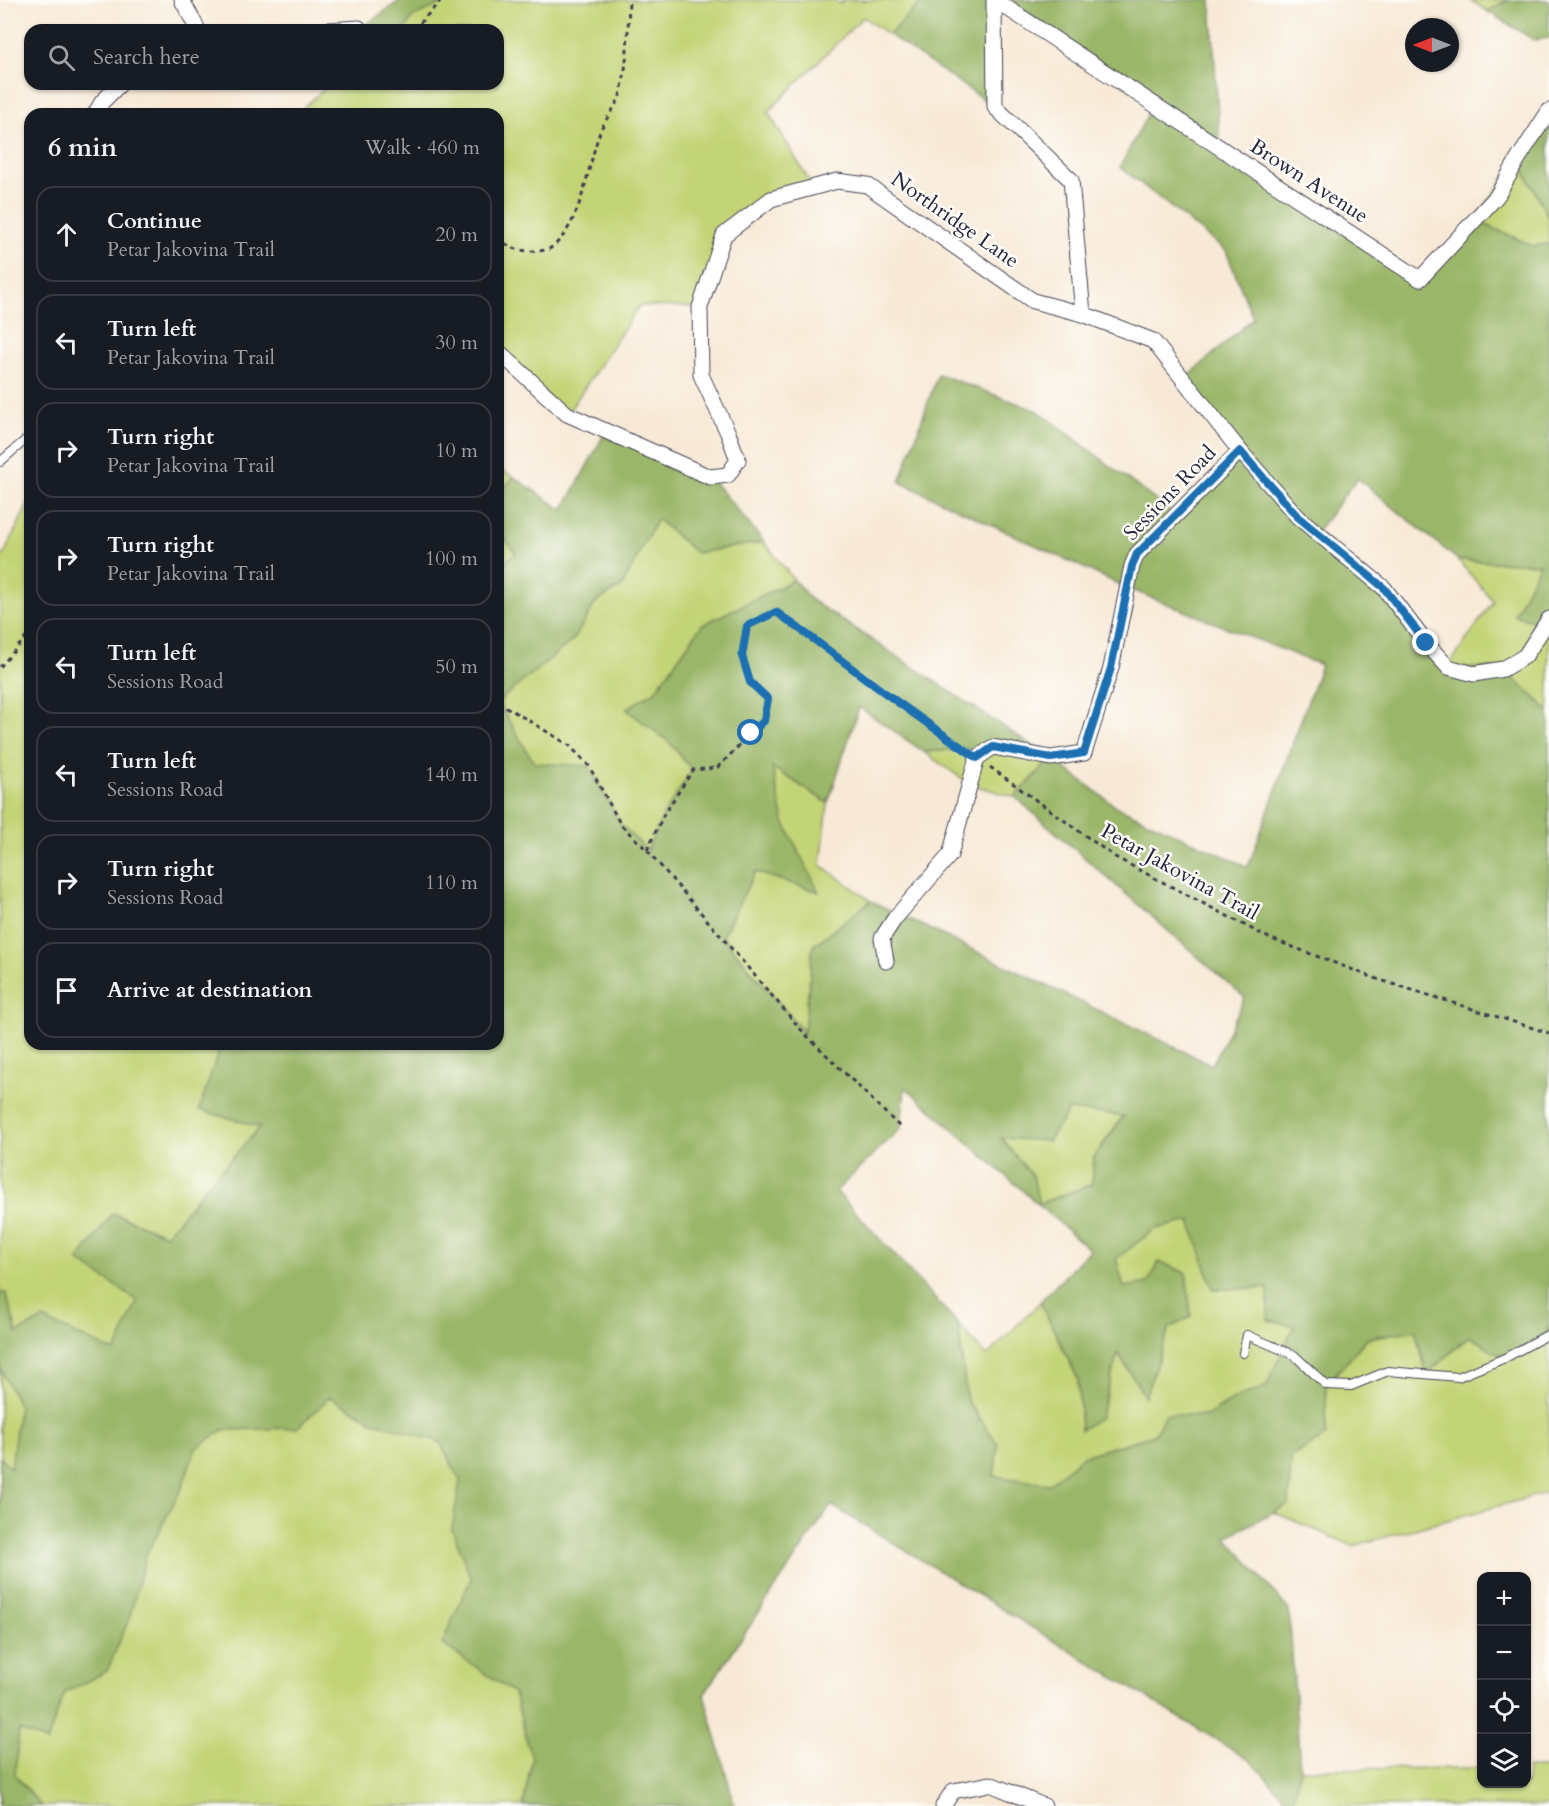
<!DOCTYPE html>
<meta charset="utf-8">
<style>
:root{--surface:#171b24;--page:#20242c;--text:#f1f3f6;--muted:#9ea1a6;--line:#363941}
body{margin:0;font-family:Cardo,serif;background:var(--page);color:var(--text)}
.controls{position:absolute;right:18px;bottom:18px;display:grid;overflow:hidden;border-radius:12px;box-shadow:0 2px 4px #0004}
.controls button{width:54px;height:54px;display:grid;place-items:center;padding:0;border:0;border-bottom:2px solid var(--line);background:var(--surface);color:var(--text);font:30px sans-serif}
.compass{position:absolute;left:1405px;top:18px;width:54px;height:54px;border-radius:50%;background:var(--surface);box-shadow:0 2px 4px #0004;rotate:270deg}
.stop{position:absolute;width:18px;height:18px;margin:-14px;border:4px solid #1f6fb2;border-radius:50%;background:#fff}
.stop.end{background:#1f6fb2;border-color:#fff;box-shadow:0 2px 6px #0008}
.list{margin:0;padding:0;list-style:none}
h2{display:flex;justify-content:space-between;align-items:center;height:78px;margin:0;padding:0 24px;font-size:26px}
h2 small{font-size:20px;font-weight:400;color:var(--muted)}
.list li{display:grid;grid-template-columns:39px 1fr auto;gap:18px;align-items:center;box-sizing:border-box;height:96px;margin:0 12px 12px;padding:0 12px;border:2px solid var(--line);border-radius:18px}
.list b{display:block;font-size:22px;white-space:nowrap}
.list p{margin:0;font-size:20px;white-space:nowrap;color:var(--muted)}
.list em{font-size:20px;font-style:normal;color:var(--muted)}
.icon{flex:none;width:33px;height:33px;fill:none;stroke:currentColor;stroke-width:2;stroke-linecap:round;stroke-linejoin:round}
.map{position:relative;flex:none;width:1549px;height:1806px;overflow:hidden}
.search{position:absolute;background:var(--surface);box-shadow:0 2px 4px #0004;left:24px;top:24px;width:480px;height:66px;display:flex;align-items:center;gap:15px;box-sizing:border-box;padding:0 21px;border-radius:18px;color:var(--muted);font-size:22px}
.panel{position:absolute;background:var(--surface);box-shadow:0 2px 4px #0004;left:24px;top:108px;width:480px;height:942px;border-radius:18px}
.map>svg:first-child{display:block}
.green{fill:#c3d476;stroke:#727b58;stroke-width:1.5}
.forest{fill:#9ab667;stroke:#5e6c51;stroke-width:1.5;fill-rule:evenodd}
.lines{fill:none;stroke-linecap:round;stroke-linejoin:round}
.service-casing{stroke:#424052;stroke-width:10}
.minor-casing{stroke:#424052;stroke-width:17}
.path{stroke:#424052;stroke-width:3;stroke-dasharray:4.5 4.5;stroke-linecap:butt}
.service{stroke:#fff;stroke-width:8}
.minor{stroke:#fff;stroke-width:15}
.route{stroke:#1f6fb2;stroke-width:8}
.labels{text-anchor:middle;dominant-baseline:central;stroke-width:5;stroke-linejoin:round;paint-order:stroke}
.street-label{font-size:21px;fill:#22223b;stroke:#fdfcf7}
</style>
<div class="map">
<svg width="1549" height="1806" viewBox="0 0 1549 1806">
<rect width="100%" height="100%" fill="#fdfcf7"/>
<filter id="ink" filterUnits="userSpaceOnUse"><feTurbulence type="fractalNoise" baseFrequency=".0167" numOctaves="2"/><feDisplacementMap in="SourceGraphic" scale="12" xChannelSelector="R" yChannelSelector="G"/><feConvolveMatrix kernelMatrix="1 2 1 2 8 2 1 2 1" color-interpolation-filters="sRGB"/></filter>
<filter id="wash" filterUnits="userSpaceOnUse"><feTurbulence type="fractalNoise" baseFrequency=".008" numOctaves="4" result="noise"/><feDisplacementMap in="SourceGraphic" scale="24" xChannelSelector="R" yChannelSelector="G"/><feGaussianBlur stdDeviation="1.35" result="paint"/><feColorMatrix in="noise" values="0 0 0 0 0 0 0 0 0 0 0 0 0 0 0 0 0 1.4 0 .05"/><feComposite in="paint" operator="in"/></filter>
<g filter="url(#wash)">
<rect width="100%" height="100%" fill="#f8e9d6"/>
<g class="green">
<polygon points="420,0 834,0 840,4 843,0 923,0 889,35 863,17 768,112 813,187 771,199 724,235 700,307 639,306 567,414 498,351 498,114 297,114 329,84 498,84 498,30 387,30"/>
<polygon points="1470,0 1509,0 1487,11"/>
<polygon points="1518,159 1549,219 1549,244 1533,246 1475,220"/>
<polygon points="498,468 514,477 498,495"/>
<polygon points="30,500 30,1044 498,1044 498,590 574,639 596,602 622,586 657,518 696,553 764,542 794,580 702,625 655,691 828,803 821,865 871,901 813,946 804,1033 662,864 831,1504 628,1806 0,1806 0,555 3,556"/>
<polygon points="498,530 516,553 498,567"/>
<polygon points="1458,560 1540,564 1514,615 1545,623 1549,619 1549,711 1503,669 1448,667 1493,601"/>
<polygon points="993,747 1050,760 1015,797 970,784 924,752"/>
<polygon points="1069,1110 1124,1115 1094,1157 1092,1184 1038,1204 1033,1177 1000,1137 1048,1141"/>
<polygon points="1190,1221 1213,1289 1268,1288 1295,1326 1266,1387 1237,1397 1207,1416 1166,1414 1154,1435 1083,1456 1049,1485 994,1476 998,1444 967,1401 958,1324 987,1356 1040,1302 1078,1379 1081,1429 1100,1417 1118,1352 1145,1396 1169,1328 1191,1316 1186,1273 1159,1262 1148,1283 1124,1288 1116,1259 1154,1229"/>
<polygon points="1549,1325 1549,1492 1353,1546 1273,1512 1289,1504 1291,1457 1326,1385 1367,1338 1416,1330 1427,1373 1469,1336 1545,1335"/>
<polygon points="1481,1768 1482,1784 1526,1784 1527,1768 1549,1768 1549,1806 1292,1806 1300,1769"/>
</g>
<g class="forest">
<polygon points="401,0 450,0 414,16 404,30 358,30"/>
<polygon points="923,0 994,0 995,107 889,35"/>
<path d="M995,0H1211L1220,148L1420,279L1475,220L1533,246L1549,244V619L1545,623L1514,615L1540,564L1458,560L1357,478L1317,532L1384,588L1448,667L1503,669L1549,711V1325L1545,1335L1505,1358L1469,1336L1427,1374L1415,1330L1367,1338L1326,1385V1436L1291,1457L1289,1504L1226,1537L1289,1610L1300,1769L1292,1806L1251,1761L831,1505L704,1694L735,1806H523L532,1759L514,1693L442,1644L471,1578L452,1529L460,1481L440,1442L375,1422L330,1397L297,1428L223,1430L195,1449L182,1488L146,1555L129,1619L107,1671L64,1693L47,1742L19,1730L15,1775L41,1806H0V1457L11,1468L19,1406L0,1368V1293H6L17,1333L43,1319L115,1352L137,1301L78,1260L113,1213L166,1235L205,1188L260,1127L199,1110L221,1044H498V702L534,763L589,766L621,825L647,850L664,814L692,770L669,742L626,709L655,691L702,625L794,580L811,600L1051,758L1117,807L1248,867L1321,665L1127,588L900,482L938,374L1038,411L1175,515L1240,451L1184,380L1253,318L1226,251L1120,167L1153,104ZM859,707L924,752L993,747L1051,759L1015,797L1245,998L1212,1065L871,901L813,946L804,1032L722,937L755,872L819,892L784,822L772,767L828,803ZM905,1087L1090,1250L1040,1302L1078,1379L1081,1430L1100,1417L1118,1353L1145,1397L1169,1328L1191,1317L1186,1273L1159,1262L1148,1283L1124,1287L1116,1259L1155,1229L1190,1221L1213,1289L1268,1288V1320L1294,1326L1266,1387L1237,1397L1207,1416L1166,1414L1154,1435L1083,1456L1049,1484L994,1476L998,1444L967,1401L958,1324L836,1191L901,1128ZM1069,1110L1124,1116L1094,1157L1092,1184L1039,1204L1033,1177L1001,1138L1048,1141Z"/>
<polygon points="1509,0 1549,0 1549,38 1534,40 1487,11"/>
<polygon points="1549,111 1549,219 1518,159"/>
<polygon points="606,431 710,477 764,542 696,553 657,519 622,586 596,602 574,639 498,702 498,567 516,553 498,530 498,495 514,477 563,510"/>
</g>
</g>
<g filter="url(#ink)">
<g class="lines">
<defs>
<g id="service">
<polyline points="0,462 30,436"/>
<polyline points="1243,1353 1247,1335 1294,1355 1326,1385 1351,1386 1388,1371 1458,1377 1505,1358 1549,1334"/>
</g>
<g id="minor">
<polyline points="182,0 198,30"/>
<polyline points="994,0 995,107 1071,180 1083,314"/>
<polyline points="995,0 1420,279 1497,196 1518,159 1549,111"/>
<polyline points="327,30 359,28"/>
<polyline points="95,114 102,102 120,84"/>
<polyline points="498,351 567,414 710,477 728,475 738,460 728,433 701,375 700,307 724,235 771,199 837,181 867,185 1033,301 1083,314 1153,341 1240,451 1298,517 1384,588 1426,643 1448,667 1474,674 1503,669 1525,656 1549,619"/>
<polyline points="886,961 882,938 895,918 950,855 977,758 993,747 1051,758 1084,753 1111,668 1132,566 1137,554 1240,451"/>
<polyline points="943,1806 953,1791 990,1784 1044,1806"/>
</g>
</defs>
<use href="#service" class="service-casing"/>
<use href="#minor" class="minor-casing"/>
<g class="path">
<polyline points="414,30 441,0"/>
<path d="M498,238C508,247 518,251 531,251C537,251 544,251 549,249C582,228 587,166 600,132C605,118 618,106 621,92C628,61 628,31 629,0"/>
<polyline points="0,667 30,633"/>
<polyline points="498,702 569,745 589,766 621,825 647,850 804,1033 901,1128"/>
<polyline points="990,767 1115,857 1269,938 1377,979 1549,1033"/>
<path d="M647,850L664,814L693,770L717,768L764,721L768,699L751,682L742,656L747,626L776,612C806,632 833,655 862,676C896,701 930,726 965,749"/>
</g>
<use href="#service" class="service"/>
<use href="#minor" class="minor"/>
</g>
</g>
<g class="lines" filter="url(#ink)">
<path class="route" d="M751,733L764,721L768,699L750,682L742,656L747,626L776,612C805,632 833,654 861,675C899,704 938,731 977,758L993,747L1051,758L1084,753L1111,668L1132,566L1137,554L1240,451L1298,517L1384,588L1426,643"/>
</g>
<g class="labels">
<g class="street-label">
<text transform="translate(1309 181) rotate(33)">Brown Avenue</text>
<text transform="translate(955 220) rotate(35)">Northridge Lane</text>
<text transform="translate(1170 493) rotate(-46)">Sessions Road</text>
<text transform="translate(1180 872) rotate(29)">Petar Jakovina Trail</text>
</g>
</g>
</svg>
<div class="controls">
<button>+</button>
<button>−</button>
<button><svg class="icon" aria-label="locate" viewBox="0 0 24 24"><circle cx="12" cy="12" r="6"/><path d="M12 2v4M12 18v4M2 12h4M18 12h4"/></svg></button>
<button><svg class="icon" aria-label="layers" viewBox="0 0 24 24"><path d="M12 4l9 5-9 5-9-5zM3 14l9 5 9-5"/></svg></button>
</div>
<svg class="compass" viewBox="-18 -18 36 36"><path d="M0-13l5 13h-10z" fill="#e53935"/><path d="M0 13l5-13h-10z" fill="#9ea1a6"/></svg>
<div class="stop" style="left:751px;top:733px"></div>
<div class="stop end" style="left:1426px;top:643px"></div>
<div class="search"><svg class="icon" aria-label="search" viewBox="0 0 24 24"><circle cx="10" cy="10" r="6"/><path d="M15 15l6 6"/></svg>Search here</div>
<section class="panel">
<h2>6 min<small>Walk · 460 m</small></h2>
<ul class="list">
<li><svg class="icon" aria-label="ahead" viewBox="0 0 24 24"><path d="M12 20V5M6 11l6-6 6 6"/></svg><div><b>Continue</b><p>Petar Jakovina Trail</p></div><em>20 m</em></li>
<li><svg class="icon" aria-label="left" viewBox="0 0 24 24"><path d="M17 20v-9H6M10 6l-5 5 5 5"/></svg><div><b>Turn left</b><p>Petar Jakovina Trail</p></div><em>30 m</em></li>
<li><svg class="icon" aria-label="right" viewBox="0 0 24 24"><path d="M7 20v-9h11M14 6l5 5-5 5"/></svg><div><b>Turn right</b><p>Petar Jakovina Trail</p></div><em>10 m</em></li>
<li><svg class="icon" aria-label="right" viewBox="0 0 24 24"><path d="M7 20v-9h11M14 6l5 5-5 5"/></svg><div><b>Turn right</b><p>Petar Jakovina Trail</p></div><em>100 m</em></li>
<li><svg class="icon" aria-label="left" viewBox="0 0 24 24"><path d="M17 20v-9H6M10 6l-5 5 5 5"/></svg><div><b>Turn left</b><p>Sessions Road</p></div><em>50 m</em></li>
<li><svg class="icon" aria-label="left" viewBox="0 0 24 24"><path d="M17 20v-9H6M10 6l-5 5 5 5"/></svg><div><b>Turn left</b><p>Sessions Road</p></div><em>140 m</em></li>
<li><svg class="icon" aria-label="right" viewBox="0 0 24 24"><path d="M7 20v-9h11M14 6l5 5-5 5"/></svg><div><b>Turn right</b><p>Sessions Road</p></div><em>110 m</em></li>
<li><svg class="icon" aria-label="arrive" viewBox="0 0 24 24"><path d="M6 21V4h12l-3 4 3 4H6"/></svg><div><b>Arrive at destination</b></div></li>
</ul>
</section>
</div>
